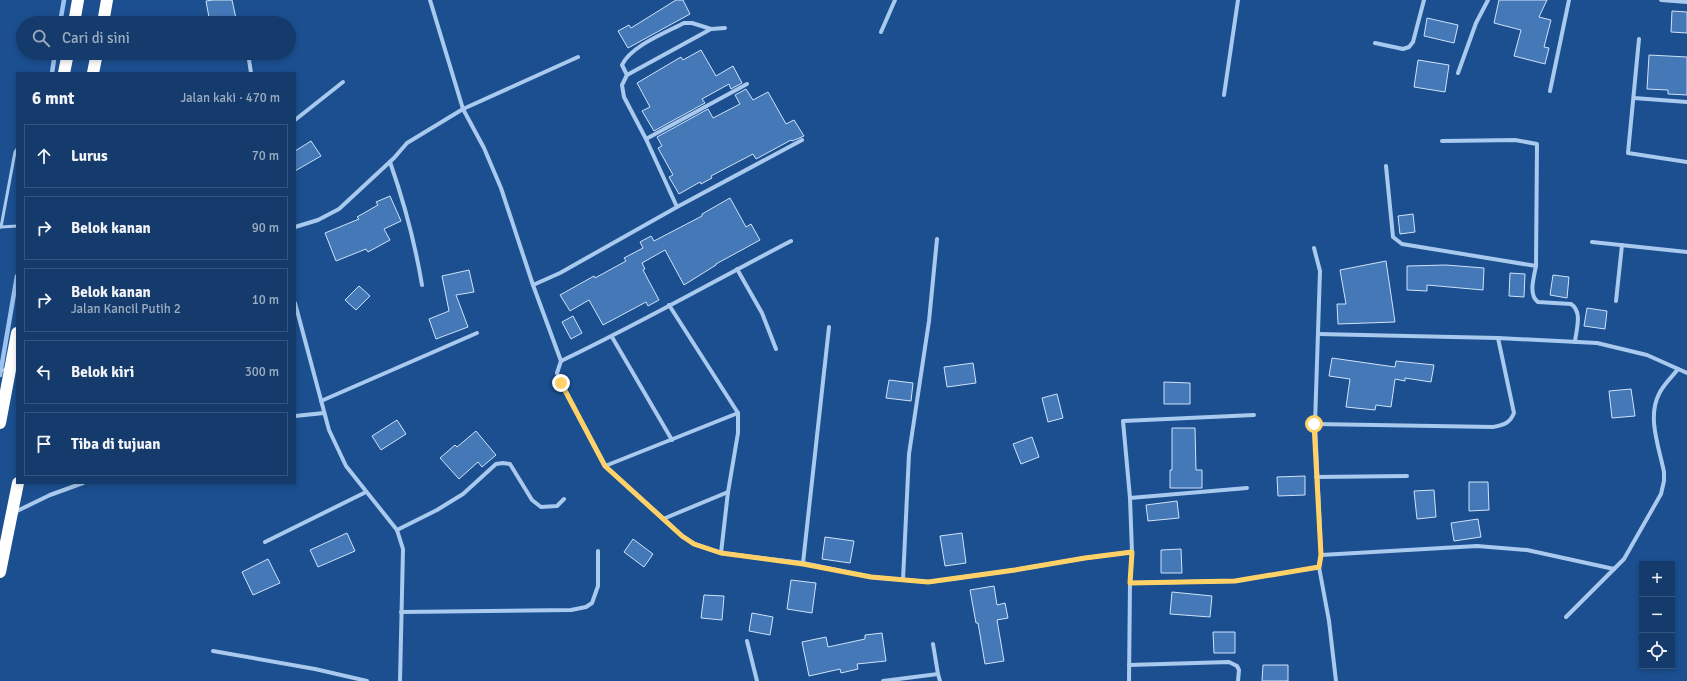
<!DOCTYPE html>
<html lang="id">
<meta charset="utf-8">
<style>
:root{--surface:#143b6b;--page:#1d4271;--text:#f1f3f6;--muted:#9dadc1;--line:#33557e}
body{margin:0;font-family:Signika,sans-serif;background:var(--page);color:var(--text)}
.controls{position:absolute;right:12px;bottom:12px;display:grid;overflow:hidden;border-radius:0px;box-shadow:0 2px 6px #0003}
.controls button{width:36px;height:36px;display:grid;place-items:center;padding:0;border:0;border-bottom:1px solid var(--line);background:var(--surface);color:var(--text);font:20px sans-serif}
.stop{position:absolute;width:12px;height:12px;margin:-9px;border:3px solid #ffd166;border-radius:50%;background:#fff}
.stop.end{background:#ffd166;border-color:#fff;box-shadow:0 1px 4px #0008}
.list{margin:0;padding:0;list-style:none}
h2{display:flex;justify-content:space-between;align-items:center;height:52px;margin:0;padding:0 16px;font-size:17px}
h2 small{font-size:13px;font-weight:400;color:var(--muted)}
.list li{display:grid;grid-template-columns:26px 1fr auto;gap:12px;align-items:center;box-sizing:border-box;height:64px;margin:0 8px 8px;padding:0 8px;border:1px solid var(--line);border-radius:0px}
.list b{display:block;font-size:15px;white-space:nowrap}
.list p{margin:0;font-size:13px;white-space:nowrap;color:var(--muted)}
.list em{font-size:13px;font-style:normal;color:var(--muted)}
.icon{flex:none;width:22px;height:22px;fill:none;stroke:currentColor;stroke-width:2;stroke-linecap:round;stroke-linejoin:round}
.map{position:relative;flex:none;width:1687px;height:681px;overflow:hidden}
.search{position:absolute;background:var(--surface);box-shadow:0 2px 6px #0003;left:16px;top:16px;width:280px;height:44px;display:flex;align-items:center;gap:10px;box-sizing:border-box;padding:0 14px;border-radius:22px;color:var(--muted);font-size:15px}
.panel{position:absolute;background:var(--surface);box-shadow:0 2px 6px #0003;left:16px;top:72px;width:280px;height:412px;border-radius:0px}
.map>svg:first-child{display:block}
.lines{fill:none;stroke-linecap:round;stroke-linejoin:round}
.stream{stroke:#9cc4f0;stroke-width:4.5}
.building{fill:#4478b7;stroke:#cfe3fa}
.lane{stroke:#a9c9ee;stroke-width:3}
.street{stroke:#a9c9ee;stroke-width:4}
.highway{stroke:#fff;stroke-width:12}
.route{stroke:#ffd166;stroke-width:5}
</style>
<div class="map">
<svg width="1687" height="681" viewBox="0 0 1687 681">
<rect width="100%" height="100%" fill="#1b4f8f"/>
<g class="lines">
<g class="stream">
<polyline points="60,23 64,0"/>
<polyline points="52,73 55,53"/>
<polyline points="0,375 17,276"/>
</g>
</g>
<g class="building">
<polygon points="213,0 232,0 237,23 210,23 206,1"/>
<polygon points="676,0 683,0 690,14 628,48 618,31 629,25 631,28"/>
<polygon points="1499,0 1547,0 1539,17 1551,20 1544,47 1549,48 1545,64 1514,56 1521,30 1494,23"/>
<polygon points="1672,11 1687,12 1687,33 1671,32"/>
<polygon points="1427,18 1458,25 1454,43 1424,36"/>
<polygon points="701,50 716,76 733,66 742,83 731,89 729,84 702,99 705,103 654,131 642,111 650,107 637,83 681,57 683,60"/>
<polygon points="1649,55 1687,57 1687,95 1668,94 1668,90 1647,89"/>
<polygon points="1418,60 1449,65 1445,92 1414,87"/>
<polygon points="746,89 753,100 768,92 786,124 794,120 804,136 792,141 791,140 756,159 753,154 711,176 712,178 701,184 700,182 679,194 669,177 673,175 658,148 662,146 657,137 708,109 713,118 740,104 735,95"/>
<polygon points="311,141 321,156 295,171 295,151"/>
<polygon points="390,196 401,221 384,229 390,240 368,252 366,249 336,261 325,233 359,219 357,217 378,205 376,202"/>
<polygon points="730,198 746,227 751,224 760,240 716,264 716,265 684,285 665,250 642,263 645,269 643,270 659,300 648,306 646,302 603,325 589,300 570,311 560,295 594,276 595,278 626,261 624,258 643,248 640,242 651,236 654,241 702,216 702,214"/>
<polygon points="1413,214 1415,232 1400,234 1398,216"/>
<polygon points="1386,261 1395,322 1338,324 1337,304 1346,304 1340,270"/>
<polygon points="1446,265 1484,268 1483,290 1427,285 1427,291 1407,290 1407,266"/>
<polygon points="469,270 474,292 456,295 468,327 436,339 429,319 449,311 442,276"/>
<polygon points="1510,273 1525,274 1524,297 1509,296"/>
<polygon points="1553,275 1569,277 1567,298 1550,295"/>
<polygon points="359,286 370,296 356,310 345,300"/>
<polygon points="1587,308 1607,311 1605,329 1584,326"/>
<polygon points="573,316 582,333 571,339 562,322"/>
<polygon points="1332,358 1395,367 1396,361 1434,365 1431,382 1405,378 1405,381 1395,379 1391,407 1376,405 1375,410 1346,407 1350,379 1329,376"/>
<polygon points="973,363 976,383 947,387 944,367"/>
<polygon points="889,380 913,383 911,401 886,398"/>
<polygon points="1164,382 1190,383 1190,404 1164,404"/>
<polygon points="1631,389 1635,416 1612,418 1609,391"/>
<polygon points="1057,394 1063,418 1048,422 1042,398"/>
<polygon points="397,420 406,434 381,450 372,436"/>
<polygon points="1172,428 1195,428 1196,470 1202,470 1202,488 1170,488 1170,470 1172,470"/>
<polygon points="476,431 496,455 482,467 478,462 459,479 440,458 455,445 457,447"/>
<polygon points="1032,437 1039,457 1021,464 1013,444"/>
<polygon points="1305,476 1305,495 1278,496 1277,477"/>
<polygon points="1469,482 1488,482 1489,510 1469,511"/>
<polygon points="1434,490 1436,517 1417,519 1414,491"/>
<polygon points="1177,501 1179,518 1148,521 1146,505"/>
<polygon points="1478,519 1481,537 1454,541 1451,523"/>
<polygon points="347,533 355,551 318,567 310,550"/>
<polygon points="962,533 966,563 945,566 940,536"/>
<polygon points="825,537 854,541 850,563 822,559"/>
<polygon points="633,539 653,554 644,567 624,552"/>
<polygon points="1181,549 1182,573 1161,573 1161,550"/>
<polygon points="268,559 280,583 253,595 242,572"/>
<polygon points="791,580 816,583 812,613 787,609"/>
<polygon points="994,586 997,605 1005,603 1008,618 997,620 1004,661 985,664 978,623 976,623 970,590"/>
<polygon points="1172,592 1212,596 1210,617 1170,614"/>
<polygon points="704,595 724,596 722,620 701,618"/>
<polygon points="752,613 773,617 770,635 749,631"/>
<polygon points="1213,632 1235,632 1235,653 1214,653"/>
<polygon points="882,633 886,661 857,664 858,669 841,673 840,669 809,676 802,642 826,637 828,647 865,639 865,635"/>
<polygon points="1263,665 1288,665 1288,681 1262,681"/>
</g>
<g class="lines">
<g class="lane">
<polyline points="1,227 15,152 17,149"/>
<polyline points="1,227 17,226"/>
<polyline points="0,370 6,370"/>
</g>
<g class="street">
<polyline points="430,0 463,109 484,148 501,188 533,285"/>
<polyline points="1661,0 1687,2"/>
<polyline points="881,32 895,0"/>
<polyline points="1639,39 1628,153 1687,162"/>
<polyline points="1375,43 1403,49 1409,47 1413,42 1424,0"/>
<polyline points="248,53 251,73"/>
<polyline points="1458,73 1476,23 1488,0"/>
<path d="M627,75L622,65C631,46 665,33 684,23H692L711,29L725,28"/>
<polyline points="1550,91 1569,0"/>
<polyline points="1224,95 1238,0"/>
<polyline points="1634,98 1687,102"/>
<polyline points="295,120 343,82"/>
<polyline points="646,139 747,84"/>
<polyline points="802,140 677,207 560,273 533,285 561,361 557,373 561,383 605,466 682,536 694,544 721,553 803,563 871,577 929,582 1015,570 1085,558 1132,552"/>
<polyline points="1442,141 1515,140 1537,144 1536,266"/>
<path d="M390,162C404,202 415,243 422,285"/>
<path d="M1386,166L1393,237L1402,244L1536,266C1534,277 1528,295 1538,302L1571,304C1583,312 1576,330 1575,342"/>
<polyline points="677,207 646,139 624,97 622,85 627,75 711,29"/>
<polyline points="295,227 318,220 339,209 394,158 407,143 463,109 578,57"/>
<polyline points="1592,242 1687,252"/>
<polyline points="1314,248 1320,271 1315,424 1321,555"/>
<polyline points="737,269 762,313 776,349"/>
<polyline points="1616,301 1622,245"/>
<polyline points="295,303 329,430 346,466 397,530 403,549 400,681"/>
<polyline points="669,305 738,413 738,433 728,492 721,553"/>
<polyline points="1318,334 1498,338 1597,343 1647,355 1687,373"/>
<polyline points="612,337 672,440"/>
<path d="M561,361C639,324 714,281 791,241"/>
<polyline points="321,401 477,333"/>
<polyline points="295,416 324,413"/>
<path d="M1315,424L1493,427C1504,425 1510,423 1514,413L1498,338"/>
<polyline points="605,466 738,413"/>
<polyline points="1316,477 1407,476"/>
<polyline points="1130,498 1247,488"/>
<polyline points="15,512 50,495 83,483"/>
<polyline points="663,519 728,492"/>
<polyline points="397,530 437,510 463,494 496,464 503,463 510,464 532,500 541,507 557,506 564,499"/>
<polyline points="265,542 366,492"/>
<polyline points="803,563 829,327"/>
<polyline points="1319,567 1329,621 1336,681"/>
<polyline points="903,580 909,454 929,321 937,239"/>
<path d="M1130,583L1235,581L1319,567L1321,555L1477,546L1527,550L1614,569L1624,559L1661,494L1664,481V472C1659,447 1647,417 1659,394C1663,385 1672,377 1678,369"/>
<polyline points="401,612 571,610 586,607 592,603 598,586 598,551"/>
<polyline points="1566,617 1614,569"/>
<polyline points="747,641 757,681"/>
<polyline points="933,644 938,674"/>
<polyline points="213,651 315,669 367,681"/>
<polyline points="1129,665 1229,662 1237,666 1239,670 1238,681"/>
<polyline points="883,681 938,674 940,681"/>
<polyline points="1129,681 1130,583 1132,552 1130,498 1123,421 1254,415"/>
</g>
<g class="highway">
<polyline points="74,23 78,0"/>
<polyline points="103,23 107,0"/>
<polyline points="64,73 68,53"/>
<polyline points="93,73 97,53"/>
<polyline points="0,423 17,333"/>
<polyline points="0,572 18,483"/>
</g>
</g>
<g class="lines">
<polyline class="route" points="561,383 605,466 682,536 694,544 721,553 803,564 871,577 928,582 1015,570 1085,558 1132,552 1130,583 1235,581 1319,567 1321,555 1314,424"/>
</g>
</svg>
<div class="controls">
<button>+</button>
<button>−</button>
<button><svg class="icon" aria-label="locate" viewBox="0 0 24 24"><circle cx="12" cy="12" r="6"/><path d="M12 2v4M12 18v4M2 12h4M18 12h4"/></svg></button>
</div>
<div class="stop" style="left:1314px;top:424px"></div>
<div class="stop end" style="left:561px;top:383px"></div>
<div class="search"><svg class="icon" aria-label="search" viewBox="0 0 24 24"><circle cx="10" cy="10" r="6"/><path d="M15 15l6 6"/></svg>Cari di sini</div>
<section class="panel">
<h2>6 mnt<small>Jalan kaki · 470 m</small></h2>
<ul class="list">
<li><svg class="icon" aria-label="ahead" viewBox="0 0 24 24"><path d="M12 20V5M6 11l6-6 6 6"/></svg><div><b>Lurus</b></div><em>70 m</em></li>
<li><svg class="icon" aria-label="right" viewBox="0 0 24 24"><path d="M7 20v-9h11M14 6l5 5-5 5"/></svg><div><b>Belok kanan</b></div><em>90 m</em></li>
<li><svg class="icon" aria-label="right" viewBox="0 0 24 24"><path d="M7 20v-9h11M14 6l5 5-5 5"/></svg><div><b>Belok kanan</b><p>Jalan Kancil Putih 2</p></div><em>10 m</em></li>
<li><svg class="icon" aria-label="left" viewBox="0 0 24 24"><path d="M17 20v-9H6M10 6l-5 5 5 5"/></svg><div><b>Belok kiri</b></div><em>300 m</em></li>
<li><svg class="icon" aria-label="arrive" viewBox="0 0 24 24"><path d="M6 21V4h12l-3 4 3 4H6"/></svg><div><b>Tiba di tujuan</b></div></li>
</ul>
</section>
</div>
